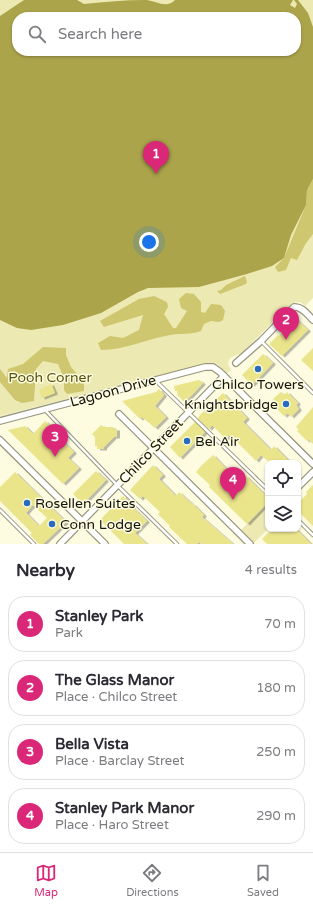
<!DOCTYPE html>
<meta charset="utf-8">
<style>
:root{--surface:#fff;--page:#f7f7f7;--text:#2b2b33;--muted:#7c7c81;--line:#e1e1e2;--accent:#db2777}
body{margin:0;font-family:"Varela Round",sans-serif;background:var(--page);color:var(--text)}
.controls{position:absolute;right:12px;bottom:12px;display:grid;overflow:hidden;border-radius:8px;box-shadow:0 1px 3px #0004}
.controls button{width:36px;height:36px;display:grid;place-items:center;padding:0;border:0;border-bottom:1px solid var(--line);background:var(--surface);color:var(--text);font:20px sans-serif}
.you{position:absolute;left:149px;top:242px;width:14px;height:14px;margin:-10px;border:3px solid #fff;border-radius:50%;background:#1a73e8;box-shadow:0 0 0 6px #1a73e833}
.badge{display:grid;place-items:center;width:26px;height:26px;border-radius:50%;background:var(--accent);color:#fff;font-size:13px;font-weight:700}
.pin{position:absolute;translate:-50% -33px;filter:drop-shadow(0 1px 2px #0008)}
.pin::after{content:'';position:absolute;top:21px;width:14px;height:12px;background:inherit;clip-path:polygon(0 0,100% 0,50% 100%)}
.list{margin:0;padding:0;list-style:none}
h2{display:flex;justify-content:space-between;align-items:center;height:52px;margin:0;padding:0 16px;font-size:17px}
h2 small{font-size:13px;font-weight:400;color:var(--muted)}
.list li{display:grid;grid-template-columns:26px 1fr auto;gap:12px;align-items:center;box-sizing:border-box;height:56px;margin:0 8px 8px;padding:0 8px;border:1px solid var(--line);border-radius:16px}
.list b{display:block;font-size:15px;white-space:nowrap}
.list p{margin:0;font-size:13px;white-space:nowrap;color:var(--muted)}
.list em{font-size:13px;font-style:normal;color:var(--muted)}
.icon{flex:none;width:22px;height:22px;fill:none;stroke:currentColor;stroke-width:2;stroke-linecap:round;stroke-linejoin:round}
.map{position:relative;flex:none;width:313px;height:544px;overflow:hidden}
.search{position:absolute;background:var(--surface);box-shadow:0 1px 3px #0004;left:12px;right:12px;top:12px;height:44px;display:flex;align-items:center;gap:10px;box-sizing:border-box;padding:0 14px;border-radius:16px;color:var(--muted);font-size:15px}
.sheet{height:308px;background:var(--surface)}
nav{display:flex;justify-content:space-around;align-items:center;box-sizing:border-box;height:56px;border-top:1px solid var(--line);background:var(--surface);font-size:11px;color:var(--muted)}
nav a{display:grid;justify-items:center;gap:2px}
nav .on{color:var(--accent)}
.map>svg:first-child{display:block}
.green{fill:#ece9b2;fill-rule:evenodd}
.forest{fill:#cec76f}
.water{fill:#aba44b;fill-rule:evenodd}
.building{fill:#eae48b;fill-rule:evenodd;filter:url(#shadow)}
.lines{fill:none;stroke-linecap:round;stroke-linejoin:round}
.lane-casing{stroke:#99977f;stroke-width:4.5}
.street-casing{stroke:#99977f;stroke-width:8}
.lane{stroke:#fff;stroke-width:2.5}
.street{stroke:#fff;stroke-width:5.5}
.poi-dot{fill:#286cbd;stroke:#fdfce1;stroke-width:1.5}
.labels{text-anchor:middle;dominant-baseline:central;stroke-width:3;stroke-linejoin:round;paint-order:stroke}
.park-label{font-size:14px;fill:#57530e;stroke:#fdfce1}
.poi-label{font-size:14px;fill:#15140b;stroke:#fdfce1;text-anchor:start}
.street-label{font-size:14px;fill:#15140b;stroke:#fdfce1}
</style>
<div class="map">
<svg width="313" height="544" viewBox="0 0 313 544">
<defs>
<filter id="shadow"><feDropShadow dx="3" dy="1.5" stdDeviation="0" flood-color="#0004"/></filter>
</defs>
<rect width="100%" height="100%" fill="#fdfce1"/>
<g class="green">
<path d="M0,0H313V298L305,306L300,302L292,303L242,353L230,358L228,364L231,370L227,373L217,364L209,363L0,416ZM17,17H296V51H17Z"/>
<polygon points="268,503 268,529 254,543 241,530"/>
</g>
<g class="forest">
<polygon points="313,179 313,234 306,243 297,260 291,258 286,270 278,272 275,267 284,258 306,205 307,190"/>
<polygon points="245,276 247,282 246,284 220,294 217,291 221,290 226,285"/>
<path d="M186,293L194,294L201,302V312L205,313L211,304L221,305L225,311L223,320L219,322L211,321L204,324L201,331C191,335 181,333 170,335C147,339 125,350 101,350L98,343L110,336L123,338L139,330L143,315L104,327L100,321L139,299L154,296L167,302L168,307L164,314L173,328H176L187,311L181,308L179,299Z"/>
<polygon points="43,347 66,348 66,355 71,367 84,382 84,391 67,394 64,390 64,379 58,364 43,361 36,369 34,401 22,403 15,400 0,382 0,369 7,378 8,369 23,364"/>
</g>
<path class="water" d="M24,0H77L84,4C105,2 125,0 146,0C156,1 167,9 175,0H293L290,5L295,8L297,4L294,0H298L308,13L313,27V179L307,190L306,205L291,235L284,258L272,266L247,274L199,287L148,288L138,292L101,313L63,325L31,330L17,328L0,320V16ZM17,17H296V51H17Z"/>
<g class="building">
<polygon points="295,318 308,330 282,356 269,344 278,335 279,336"/>
<polygon points="313,348 313,371 301,360"/>
<polygon points="263,354 273,363 252,385 242,375"/>
<polygon points="199,380 203,383 187,400 184,402 179,396 178,397 177,391 175,391 174,386"/>
<polygon points="51,384 55,393 42,398 39,390"/>
<polygon points="159,389 164,395 155,406 166,417 155,428 142,417 140,419 122,401 156,392"/>
<polygon points="281,392 285,395 287,392 298,403 296,405 299,409 291,417 288,413 284,416 274,406 277,403 273,399"/>
<polygon points="223,393 247,418 243,422 271,450 274,446 291,463 270,463 261,455 256,461 230,435 226,439 212,425 209,429 198,419 199,416"/>
<polygon points="313,407 313,444 308,439 307,441 297,431 299,430 296,427"/>
<polygon points="45,421 56,431 54,433 74,452 68,458 79,468 63,484 8,430 25,426 33,434"/>
<polygon points="195,422 205,432 180,458 170,447"/>
<polygon points="101,425 104,427 113,427 113,429 117,429 117,437 114,437 104,447 104,449 97,449 97,446 95,446 95,437 92,434"/>
<polygon points="213,455 240,483 246,476 268,498 268,502 247,524 209,487 210,485 196,472 201,466"/>
<polygon points="153,465 163,475 159,479 176,496 179,492 192,504 193,504 204,515 202,517 233,544 201,544 199,542 197,544 187,544 169,527 170,526 158,514 160,512 143,496 140,499 130,490"/>
<polygon points="96,471 106,480 83,504 73,494"/>
<path d="M15,472L66,522L43,544H39L30,535L32,533L0,501V487ZM33,505L47,518L39,526L26,513Z"/>
<polygon points="313,485 313,526 298,511 298,503 307,494 306,492"/>
<polygon points="123,496 133,506 132,507 147,521 135,533 147,544 124,544 100,520"/>
<polygon points="272,529 296,529 311,544 267,544 262,539"/>
</g>
<g class="lines">
<defs>
<g id="lane">
<polyline points="261,341 313,393"/>
<polyline points="157,381 159,384 268,490"/>
<polyline points="45,410 121,489 177,544"/>
<polyline points="0,510 34,544"/>
<polyline points="298,520 313,535"/>
</g>
<g id="street">
<path d="M236,363L261,341L294,307C302,306 308,315 313,320"/>
<polyline points="119,414 250,544"/>
<polyline points="0,421 205,367 213,367 220,372 313,464"/>
<polyline points="0,440 105,544"/>
<polyline points="298,487 313,472"/>
<polyline points="60,544 224,376"/>
</g>
</defs>
<use href="#lane" class="lane-casing"/>
<use href="#street" class="street-casing"/>
<use href="#lane" class="lane"/>
<use href="#street" class="street"/>
</g>
<g class="poi-dot">
<circle cx="258" cy="369" r="4"/>
<circle cx="286" cy="404" r="4"/>
<circle cx="187" cy="441" r="4"/>
<circle cx="27" cy="503" r="4"/>
<circle cx="52" cy="524" r="4"/>
</g>
<g class="labels">
<g class="park-label">
<text x="50" y="377">Pooh Corner</text>
</g>
<g class="poi-label">
<text x="258" y="384" text-anchor="middle">Chilco Towers</text>
<text x="278" y="404" text-anchor="end">Knightsbridge</text>
<text x="195" y="441">Bel Air</text>
<text x="35" y="503">Rosellen Suites</text>
<text x="60" y="524">Conn Lodge</text>
</g>
<g class="street-label">
<text transform="translate(113 391) rotate(-15)">Lagoon Drive</text>
<text transform="translate(151 451) rotate(-46)">Chilco Street</text>
</g>
</g>
</svg>
<div class="controls">
<button><svg class="icon" aria-label="locate" viewBox="0 0 24 24"><circle cx="12" cy="12" r="6"/><path d="M12 2v4M12 18v4M2 12h4M18 12h4"/></svg></button>
<button><svg class="icon" aria-label="layers" viewBox="0 0 24 24"><path d="M12 4l9 5-9 5-9-5zM3 14l9 5 9-5"/></svg></button>
</div>
<div class="you"></div>
<div class="pin badge" style="left:156px;top:174px">1</div>
<div class="pin badge" style="left:286px;top:340px">2</div>
<div class="pin badge" style="left:55px;top:457px">3</div>
<div class="pin badge" style="left:233px;top:500px">4</div>
<div class="search"><svg class="icon" aria-label="search" viewBox="0 0 24 24"><circle cx="10" cy="10" r="6"/><path d="M15 15l6 6"/></svg>Search here</div>
</div>
<section class="sheet">
<h2>Nearby<small>4 results</small></h2>
<ul class="list">
<li><span class="badge">1</span><div><b>Stanley Park</b><p>Park</p></div><em>70 m</em></li>
<li><span class="badge">2</span><div><b>The Glass Manor</b><p>Place · Chilco Street</p></div><em>180 m</em></li>
<li><span class="badge">3</span><div><b>Bella Vista</b><p>Place · Barclay Street</p></div><em>250 m</em></li>
<li><span class="badge">4</span><div><b>Stanley Park Manor</b><p>Place · Haro Street</p></div><em>290 m</em></li>
</ul>
</section>
<nav>
<a class="on"><svg class="icon" aria-label="map" viewBox="0 0 24 24"><path d="M3 6l6-2 6 2 6-2v14l-6 2-6-2-6 2zM9 4v14M15 6v14"/></svg>Map</a>
<a><svg class="icon" aria-label="directions" viewBox="0 0 24 24"><path d="M12 3l9 9-9 9-9-9zM9 14v-3h6M13 9l2 2-2 2"/></svg>Directions</a>
<a><svg class="icon" aria-label="saved" viewBox="0 0 24 24"><path d="M7 4h10v16l-5-4-5 4z"/></svg>Saved</a>
</nav>
